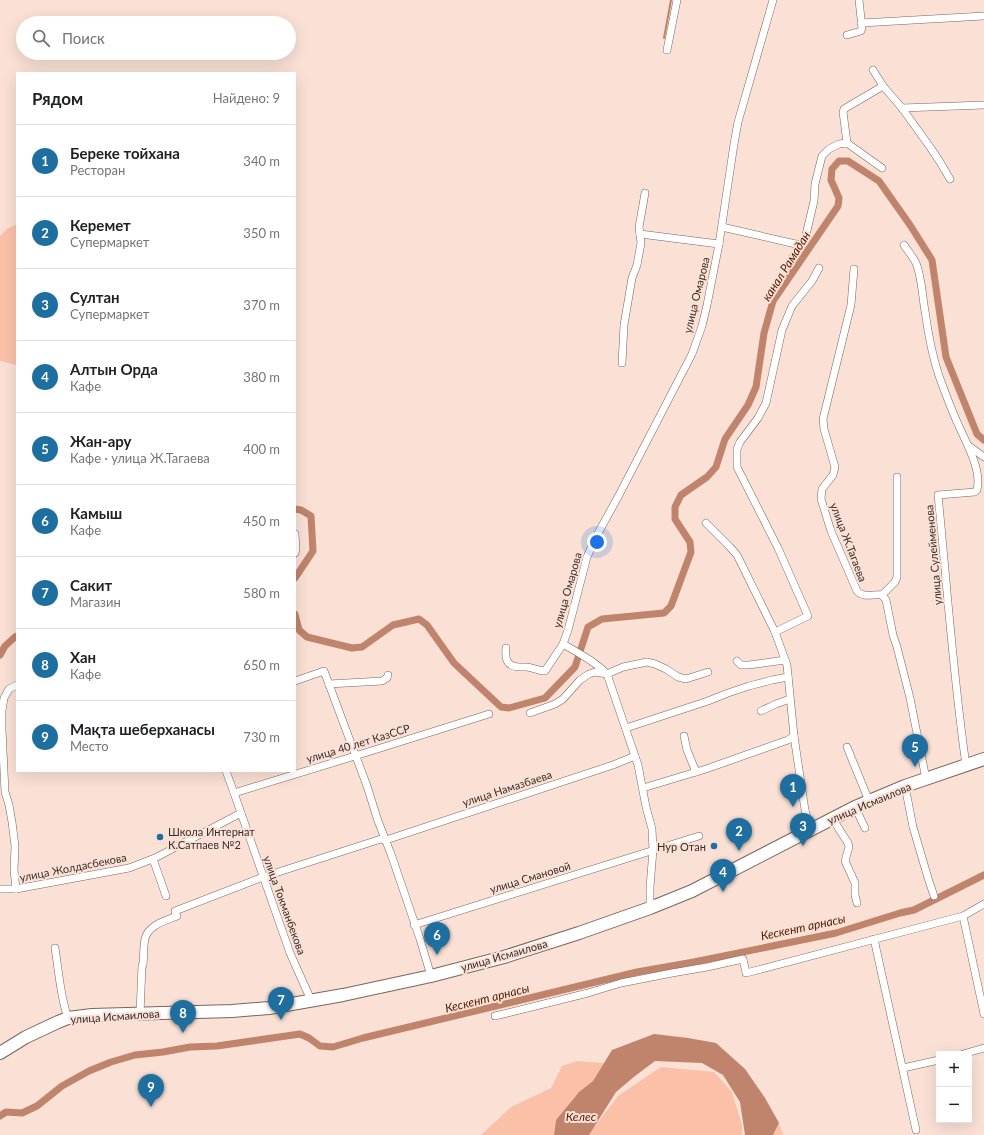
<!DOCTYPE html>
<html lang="ru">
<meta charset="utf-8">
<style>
:root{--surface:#fff;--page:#f2f2f2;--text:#202124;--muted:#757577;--line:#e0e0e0;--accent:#1e6e9f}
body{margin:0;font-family:Lato,sans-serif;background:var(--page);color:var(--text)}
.controls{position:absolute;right:12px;bottom:12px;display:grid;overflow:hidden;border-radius:0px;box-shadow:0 4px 16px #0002}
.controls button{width:36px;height:36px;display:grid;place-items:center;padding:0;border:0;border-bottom:1px solid var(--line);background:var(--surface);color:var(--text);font:20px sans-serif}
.you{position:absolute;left:597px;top:542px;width:14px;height:14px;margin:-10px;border:3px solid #fff;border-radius:50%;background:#1a73e8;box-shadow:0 0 0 6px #1a73e833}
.badge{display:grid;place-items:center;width:26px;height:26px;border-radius:50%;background:var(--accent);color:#fff;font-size:13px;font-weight:700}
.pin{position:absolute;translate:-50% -33px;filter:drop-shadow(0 1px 2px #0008)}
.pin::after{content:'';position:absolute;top:21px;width:14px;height:12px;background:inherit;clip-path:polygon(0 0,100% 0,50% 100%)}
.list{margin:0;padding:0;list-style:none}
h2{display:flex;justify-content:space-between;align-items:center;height:52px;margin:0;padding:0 16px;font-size:17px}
h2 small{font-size:13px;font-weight:400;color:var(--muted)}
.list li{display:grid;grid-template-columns:26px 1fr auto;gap:12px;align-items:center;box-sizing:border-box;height:72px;padding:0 16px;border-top:1px solid var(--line)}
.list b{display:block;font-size:15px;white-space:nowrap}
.list p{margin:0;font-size:13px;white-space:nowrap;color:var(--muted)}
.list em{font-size:13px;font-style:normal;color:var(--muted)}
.icon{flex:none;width:22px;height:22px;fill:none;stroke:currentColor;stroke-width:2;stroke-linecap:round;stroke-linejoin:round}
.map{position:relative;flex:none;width:984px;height:1135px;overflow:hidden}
.search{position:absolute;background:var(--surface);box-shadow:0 4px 16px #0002;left:16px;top:16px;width:280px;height:44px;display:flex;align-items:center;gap:10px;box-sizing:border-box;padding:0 14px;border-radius:22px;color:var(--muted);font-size:15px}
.panel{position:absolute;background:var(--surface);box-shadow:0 4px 16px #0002;left:16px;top:72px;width:280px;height:700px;border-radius:0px}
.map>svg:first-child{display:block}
.green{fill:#fbc1a8}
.water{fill:#bf846b}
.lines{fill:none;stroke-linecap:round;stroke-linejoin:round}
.stream{stroke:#bf846b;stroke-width:2}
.canal{stroke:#bf846b;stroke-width:7}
.street-casing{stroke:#7b655b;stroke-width:8}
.primary-casing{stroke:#7b655b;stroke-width:14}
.street{stroke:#fff;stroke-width:7}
.primary{stroke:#fff;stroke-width:12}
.poi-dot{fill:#1e6e9f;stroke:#fae0d5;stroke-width:1.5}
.labels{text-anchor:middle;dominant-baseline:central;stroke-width:4;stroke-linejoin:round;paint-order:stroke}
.street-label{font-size:11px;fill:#382f2a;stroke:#fae0d5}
.poi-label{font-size:11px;fill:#382f2a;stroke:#fae0d5;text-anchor:start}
.water-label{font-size:12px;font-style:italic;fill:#511b00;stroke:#fae0d5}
</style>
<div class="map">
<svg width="984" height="1135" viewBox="0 0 984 1135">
<rect width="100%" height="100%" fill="#fae0d5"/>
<g class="green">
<polygon points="17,224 17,365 0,361 0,236 7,229"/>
<polygon points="577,1061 604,1063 593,1081 579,1092 556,1120 554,1135 481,1135 511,1107 551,1088 562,1066"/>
<polygon points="661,1067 714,1072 732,1092 742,1125 742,1135 588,1135 618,1096"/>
<polygon points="779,1123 783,1135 773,1135"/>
</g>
<polygon class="water" points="654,1034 688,1038 716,1043 745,1069 765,1098 779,1123 773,1135 745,1135 740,1102 723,1075 702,1063 655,1061 635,1076 616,1092 589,1135 554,1135 556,1120 579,1092 593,1081 612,1050"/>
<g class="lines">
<polyline class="stream" points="664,38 671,0"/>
<g class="canal">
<polyline points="295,509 301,510 311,516 313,551 295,578"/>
<polyline points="295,614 299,630 307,637 352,648 362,647 393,625 419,619 427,625 454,663 501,707 509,708 545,698 575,667 588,627 602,619 664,613 671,606 691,552 690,542 675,519 675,507 681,495 707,477 716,467 725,439 748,405 756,387 764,333 773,301 838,206 839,198 831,180 832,169 839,161 848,161 879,181 910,225 932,260 946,357 977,434 984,440"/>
<polyline points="0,655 5,646 15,637 17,636"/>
<polyline points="0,1116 6,1112 22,1113 37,1106 62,1086 89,1071 111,1062 135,1055 163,1052 190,1047 217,1046 300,1034 309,1038 320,1046 333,1047 363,1038 637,972 694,962 836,933 900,913 914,910 984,875"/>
</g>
<defs>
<g id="street">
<polyline points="861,23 984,16"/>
<polyline points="847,35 861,31 862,28 859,0"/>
<polyline points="667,50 677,0"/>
<polyline points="873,70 883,86 902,108 930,147 940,162 950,179"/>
<polyline points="902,108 984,105"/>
<polyline points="847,143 843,112 844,109 883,86"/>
<polyline points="722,227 800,245"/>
<polyline points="640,234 719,244"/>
<path d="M904,245C908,251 913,257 916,263C922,278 922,295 925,311C928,333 932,355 939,376C945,392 951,409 958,424C966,443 982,469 977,490L975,492L938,495C947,585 953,676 966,765"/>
<polyline points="790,262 800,245 805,239 814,201 815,184 822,156 829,149 839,144 847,143 882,168"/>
<path d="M854,269L851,305L823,419L824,429L835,467L833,475L822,489L821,499L831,531L857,591C863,598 873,594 882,595L886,600L893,635L897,647L910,698L926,779"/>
<polyline points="622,363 624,325 632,278 637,265 641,243 639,227 645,193"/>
<polyline points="969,446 984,457"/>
<polyline points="706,523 730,547 737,555 775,632 787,665 794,736 805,810 810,829"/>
<polyline points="295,534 296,549 295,553"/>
<polyline points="882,595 895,582 897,577 897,477"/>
<polyline points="775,632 808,616 778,548 737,467 737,449 740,442 758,418 766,403 782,330 792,306 812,281 819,268"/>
<path d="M563,644C578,653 595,661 607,674L638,765L646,807L652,829L653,850L650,887V908"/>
<path d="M506,648C505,658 506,667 520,667C522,667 524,667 526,667C532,667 538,671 545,671L563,644L568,630L587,557L596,537L619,495L692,354L702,326L707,305L719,244L734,144L738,122L773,0"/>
<polyline points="737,661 741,665 749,665 785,660"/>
<polyline points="295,681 324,671 367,786 378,821 391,854 420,939 431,976"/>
<polyline points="329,684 382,681 387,678 388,675"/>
<polyline points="761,711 776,704 790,699"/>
<polyline points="530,713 555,704 563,699 580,680 589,674 595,672 607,674 623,667 647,662 655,664 666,669 678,677 686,679 708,672"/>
<polyline points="626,728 708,701 728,693 749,686 772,680 788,677"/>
<polyline points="684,736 687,750 696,772"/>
<polyline points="847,747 869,801"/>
<polyline points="226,771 234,793 290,953 311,1000"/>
<polyline points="905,786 913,827 928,878 934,896"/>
<polyline points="643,788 706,769 788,740 794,736"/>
<polyline points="234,793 355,756 489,714"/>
<polyline points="855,807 865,828"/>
<polyline points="832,818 848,843 849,847 845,861 855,883 855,895 857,903"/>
<polyline points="153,859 166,896"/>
<polyline points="0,889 16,889 129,868 155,858 241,813"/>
<polyline points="16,889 14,870 15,846 12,822 9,805 5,792 2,729 2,711 4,698 9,689 17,685"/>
<polyline points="963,916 984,1014"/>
<polyline points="414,925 699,836"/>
<polyline points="874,939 916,1130"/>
<path d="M55,948C59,972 60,996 68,1018"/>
<path d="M140,1014L142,965H143C144,957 143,947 145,939C148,925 165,921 177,916L175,911L263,877L381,839L386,840L613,765L635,756"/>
<polyline points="495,1016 588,993 621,983 672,973 707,967 743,959 746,973 963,916 984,904"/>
<polyline points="963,1054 984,1048"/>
<polyline points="903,1068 939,1060"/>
</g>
<polyline id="primary" points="0,1053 26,1037 58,1022 68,1018 92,1015 232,1011 269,1008 343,995 431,976 504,957 579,933 650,908 692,891 855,807 905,786 984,759"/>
</defs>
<use href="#street" class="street-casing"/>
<use href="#primary" class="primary-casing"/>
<use href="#street" class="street"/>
<use href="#primary" class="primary"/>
</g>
<g class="poi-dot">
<circle cx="160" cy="837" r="4"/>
<circle cx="714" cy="846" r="4"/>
</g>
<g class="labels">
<g class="street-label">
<text transform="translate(696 295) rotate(-76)">улица Омарова</text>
<text transform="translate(849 542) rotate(69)">улица Ж.Тагаева</text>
<text transform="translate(933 555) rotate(-95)">улица Сулейменова</text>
<text transform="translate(567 590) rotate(-74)">улица Омарова</text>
<text transform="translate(358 743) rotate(-17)">улица 40 лет КазССР</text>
<text transform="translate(507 788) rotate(-18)">улица Намазбаева</text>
<text transform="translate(869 803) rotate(-23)">улица Исмаилова</text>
<text transform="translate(73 867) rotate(-11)">улица Жолдасбекова</text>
<text transform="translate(530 877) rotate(-17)">улица Смановой</text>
<text transform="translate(285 905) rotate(70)">улица Токманбекова</text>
<text transform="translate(504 955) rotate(-16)">улица Исмаилова</text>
<text transform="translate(115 1016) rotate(-4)">улица Исмаилова</text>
</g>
<g class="poi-label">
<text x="168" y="831">Школа Интернат<tspan x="168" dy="13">К.Сатпаев №2</tspan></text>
<text x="706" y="846" text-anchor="end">Нур Отан</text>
</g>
<g class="water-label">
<text transform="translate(786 266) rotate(-58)">канал Рамадан</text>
<text transform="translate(803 927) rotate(-12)">Кескент арнасы</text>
<text transform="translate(487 998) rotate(-14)">Кескент арнасы</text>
<text x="581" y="1116">Келес</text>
</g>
</g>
</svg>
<div class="controls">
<button>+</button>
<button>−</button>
</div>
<div class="you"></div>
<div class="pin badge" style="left:793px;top:807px">1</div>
<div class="pin badge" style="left:739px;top:851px">2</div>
<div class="pin badge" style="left:803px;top:846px">3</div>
<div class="pin badge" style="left:723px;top:892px">4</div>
<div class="pin badge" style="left:915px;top:767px">5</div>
<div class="pin badge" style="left:437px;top:955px">6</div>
<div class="pin badge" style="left:281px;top:1020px">7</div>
<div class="pin badge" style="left:183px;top:1033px">8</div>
<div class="pin badge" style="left:151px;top:1107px">9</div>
<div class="search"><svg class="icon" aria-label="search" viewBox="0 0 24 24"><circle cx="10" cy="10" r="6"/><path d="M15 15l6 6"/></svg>Поиск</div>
<section class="panel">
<h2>Рядом<small>Найдено: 9</small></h2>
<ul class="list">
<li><span class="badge">1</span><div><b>Береке тойхана</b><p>Ресторан</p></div><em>340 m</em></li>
<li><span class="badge">2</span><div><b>Керемет</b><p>Супермаркет</p></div><em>350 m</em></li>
<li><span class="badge">3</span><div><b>Султан</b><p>Супермаркет</p></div><em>370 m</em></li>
<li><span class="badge">4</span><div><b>Алтын Орда</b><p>Кафе</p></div><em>380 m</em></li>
<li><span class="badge">5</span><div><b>Жан-ару</b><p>Кафе · улица Ж.Тагаева</p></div><em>400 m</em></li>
<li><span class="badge">6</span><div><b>Камыш</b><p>Кафе</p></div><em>450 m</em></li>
<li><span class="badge">7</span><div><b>Сакит</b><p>Магазин</p></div><em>580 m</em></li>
<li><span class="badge">8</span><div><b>Хан</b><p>Кафе</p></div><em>650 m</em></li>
<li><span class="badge">9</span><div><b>Мақта шеберханасы</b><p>Место</p></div><em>730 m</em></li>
</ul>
</section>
</div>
